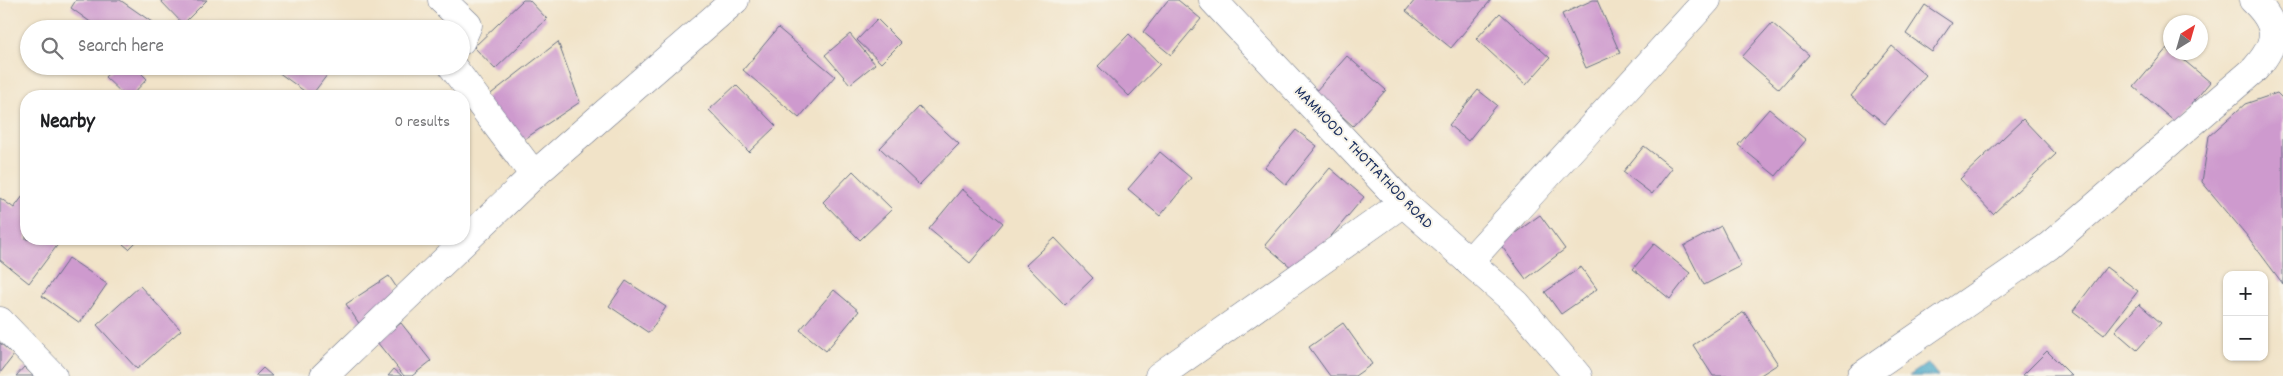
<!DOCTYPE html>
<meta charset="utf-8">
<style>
:root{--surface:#fff;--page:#f2f2f2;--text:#202124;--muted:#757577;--line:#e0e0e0}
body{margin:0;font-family:Dekko,sans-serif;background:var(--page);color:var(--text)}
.controls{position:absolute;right:15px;bottom:15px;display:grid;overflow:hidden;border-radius:10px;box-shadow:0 1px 4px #0004}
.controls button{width:45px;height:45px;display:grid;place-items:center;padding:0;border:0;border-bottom:1px solid var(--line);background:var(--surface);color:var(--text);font:25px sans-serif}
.compass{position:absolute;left:2163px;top:15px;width:45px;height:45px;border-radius:50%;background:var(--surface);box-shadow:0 1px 4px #0004;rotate:37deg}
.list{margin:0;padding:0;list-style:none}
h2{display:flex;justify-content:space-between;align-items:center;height:65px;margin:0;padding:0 20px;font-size:21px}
h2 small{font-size:16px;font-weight:400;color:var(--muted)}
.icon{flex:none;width:28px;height:28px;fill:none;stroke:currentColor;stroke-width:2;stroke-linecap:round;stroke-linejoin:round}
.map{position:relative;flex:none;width:2283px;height:376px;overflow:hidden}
.search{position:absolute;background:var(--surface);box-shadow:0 1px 4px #0004;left:20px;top:20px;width:450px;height:55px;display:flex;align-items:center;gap:12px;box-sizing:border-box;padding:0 18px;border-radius:28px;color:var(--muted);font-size:19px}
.panel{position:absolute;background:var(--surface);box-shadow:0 1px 4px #0004;left:20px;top:90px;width:450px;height:155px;border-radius:20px}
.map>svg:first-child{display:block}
.water{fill:#49a8c8;stroke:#326c93}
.building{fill:#ce9ace}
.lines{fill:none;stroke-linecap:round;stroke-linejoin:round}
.minor-casing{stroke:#666e83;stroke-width:29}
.tertiary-casing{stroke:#666e83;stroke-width:29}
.minor{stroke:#fff;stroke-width:28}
.tertiary{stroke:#fff;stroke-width:28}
.labels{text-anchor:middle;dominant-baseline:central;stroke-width:4;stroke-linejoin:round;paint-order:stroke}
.street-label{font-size:16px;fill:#1b2f5e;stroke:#f7f3e8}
</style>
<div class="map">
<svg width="2283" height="376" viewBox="0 0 2283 376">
<rect width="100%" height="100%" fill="#f7f3e8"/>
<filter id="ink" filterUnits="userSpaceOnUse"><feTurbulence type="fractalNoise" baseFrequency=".02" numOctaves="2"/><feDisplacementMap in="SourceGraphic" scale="10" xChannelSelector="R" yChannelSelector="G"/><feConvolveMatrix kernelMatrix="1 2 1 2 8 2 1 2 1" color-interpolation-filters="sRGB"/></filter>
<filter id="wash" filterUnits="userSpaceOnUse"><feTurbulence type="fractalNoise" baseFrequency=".0096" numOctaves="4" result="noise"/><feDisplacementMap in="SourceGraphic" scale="20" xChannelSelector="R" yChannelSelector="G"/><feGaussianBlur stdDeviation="1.12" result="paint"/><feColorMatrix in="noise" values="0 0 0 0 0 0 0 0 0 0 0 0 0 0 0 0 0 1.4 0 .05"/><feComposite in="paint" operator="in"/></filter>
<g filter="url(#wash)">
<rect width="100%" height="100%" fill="#f1e3c8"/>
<polygon class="water" points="1928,363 1938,376 1909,376"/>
<g id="blocks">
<g class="building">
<polygon points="76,0 120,0 162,29 100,29 71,8"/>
<polygon points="160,0 207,0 183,24"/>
<polygon points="523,0 529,0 547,19 495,69 474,47"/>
<polygon points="1168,0 1178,0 1201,19 1171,55 1143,32"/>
<polygon points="1415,0 1491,0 1451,48 1406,11"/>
<polygon points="1593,0 1597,0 1620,53 1586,68 1562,14"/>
<polygon points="1925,5 1952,23 1932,52 1906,34"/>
<polygon points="1500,13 1550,58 1526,85 1476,39"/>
<polygon points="877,19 901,43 881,63 857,40"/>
<polygon points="1772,23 1809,55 1779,89 1742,57"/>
<polygon points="778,28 835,76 799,118 743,70"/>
<polygon points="850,34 875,64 850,84 825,55"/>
<polygon points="1129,34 1160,64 1129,96 1098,66"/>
<polygon points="558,42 580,102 517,144 483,100"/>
<polygon points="1892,46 1926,75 1885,124 1851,96"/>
<polygon points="2168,47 2170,52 2174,52 2210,82 2176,123 2134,87"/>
<polygon points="1347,56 1386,90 1353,126 1315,92"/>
<polygon points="115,66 134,66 147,79 131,96 125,96 105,77"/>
<polygon points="283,66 334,66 311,96 278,72"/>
<polygon points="736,85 776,126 749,152 709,110"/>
<polygon points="1478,90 1497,105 1468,141 1449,125"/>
<polygon points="2277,93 2283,99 2283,284 2248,237 2202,182 2209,136 2245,104"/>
<polygon points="919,107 959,144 919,185 880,148"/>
<polygon points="1769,109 1806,140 1776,176 1738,145"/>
<polygon points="2023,119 2056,154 1993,214 1960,179"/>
<polygon points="1296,130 1317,146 1286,185 1265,167"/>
<polygon points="1644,146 1672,168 1652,194 1623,172"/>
<polygon points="1160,152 1191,178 1160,216 1128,189"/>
<polygon points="1330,168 1364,197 1299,274 1265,245"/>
<polygon points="853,171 892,209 860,240 823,202"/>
<polygon points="962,189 1003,223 970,263 929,229"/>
<polygon points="26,192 26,239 62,239 29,283 0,260 0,198 14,208"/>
<polygon points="1540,215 1565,249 1526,279 1500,244"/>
<polygon points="1721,226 1741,266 1704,285 1684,246"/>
<polygon points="1055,238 1093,278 1065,305 1026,265"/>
<polygon points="117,239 139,239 129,249"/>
<polygon points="1654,244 1690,273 1670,299 1633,269"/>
<polygon points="69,258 107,284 80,323 42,296"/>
<polygon points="1581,267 1597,289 1561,314 1545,292"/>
<polygon points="2106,267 2138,291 2104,335 2073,311"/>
<polygon points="389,276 403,297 360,325 346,304"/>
<polygon points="626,281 666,307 649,333 609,306"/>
<polygon points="140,286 181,330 137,369 97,325"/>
<polygon points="834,290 859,311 826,351 800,330"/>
<polygon points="2139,304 2161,323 2137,350 2115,331"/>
<polygon points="1744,312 1778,364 1759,376 1713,376 1693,345"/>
<polygon points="401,323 431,361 412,376 404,376 377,342"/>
<polygon points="1343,323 1372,364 1355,376 1330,376 1309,347"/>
<polygon points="0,343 14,355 0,373"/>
<polygon points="2047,351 2072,376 2022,376"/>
<polygon points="24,367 34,376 16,376"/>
<polygon points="263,368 272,376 255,376"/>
<polygon points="394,369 402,376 388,376"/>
</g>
</g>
</g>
<g filter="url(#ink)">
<use href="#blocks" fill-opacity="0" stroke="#666e83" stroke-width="1"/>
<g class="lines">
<defs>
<g id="minor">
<polyline points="442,0 468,25 461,41"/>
<polyline points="452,66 534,175"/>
<polyline points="1469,262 1707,0"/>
<polyline points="0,321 53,376"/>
<polyline points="324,376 534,175 735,0"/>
<polyline points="1159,376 1403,203"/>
<path d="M1861,376L2049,246L2255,69C2279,42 2279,25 2253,0"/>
</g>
<polyline id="tertiary" points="1213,0 1403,203 1517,304 1578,376"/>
</defs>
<use href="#minor" class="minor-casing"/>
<use href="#tertiary" class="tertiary-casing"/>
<use href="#minor" class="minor"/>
<use href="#tertiary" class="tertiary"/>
</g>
</g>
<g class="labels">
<g class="street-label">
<text transform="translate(1363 158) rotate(46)">MAMMOOD - THOTTATHOD ROAD</text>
</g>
</g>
</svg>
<div class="controls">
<button>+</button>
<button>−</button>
</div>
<svg class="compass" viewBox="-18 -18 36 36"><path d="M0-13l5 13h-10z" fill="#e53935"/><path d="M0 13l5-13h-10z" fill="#757577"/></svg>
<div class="search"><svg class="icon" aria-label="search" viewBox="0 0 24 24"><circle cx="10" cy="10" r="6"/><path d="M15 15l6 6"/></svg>Search here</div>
<section class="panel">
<h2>Nearby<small>0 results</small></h2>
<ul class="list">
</ul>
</section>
</div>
